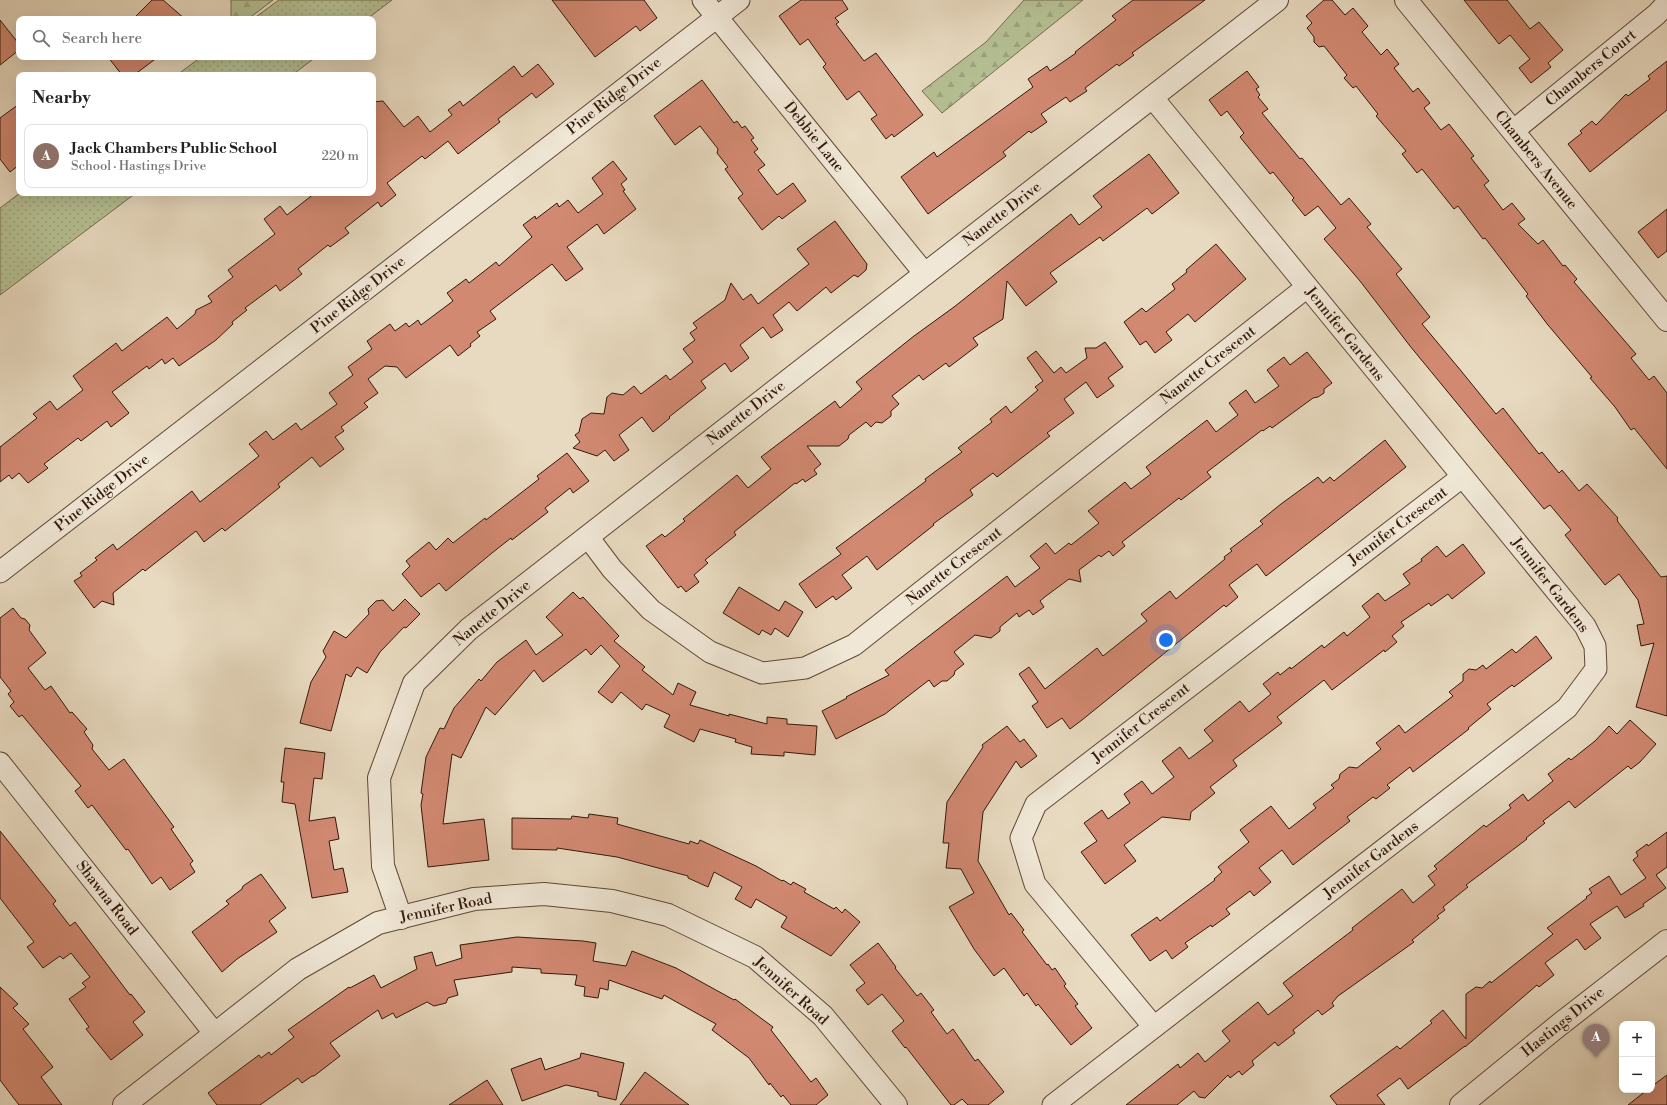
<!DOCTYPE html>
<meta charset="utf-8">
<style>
:root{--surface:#fff;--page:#f2f2f2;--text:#222;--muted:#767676;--line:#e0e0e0;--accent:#8f2418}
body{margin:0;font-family:"Libre Bodoni",serif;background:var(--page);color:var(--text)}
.controls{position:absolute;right:12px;bottom:12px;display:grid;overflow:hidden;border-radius:8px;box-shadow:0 4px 16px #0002}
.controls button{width:36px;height:36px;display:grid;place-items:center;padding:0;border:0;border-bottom:1px solid var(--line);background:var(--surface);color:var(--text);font:20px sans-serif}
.you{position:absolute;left:1166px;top:640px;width:14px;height:14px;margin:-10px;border:3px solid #fff;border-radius:50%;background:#1a73e8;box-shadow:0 0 0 6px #1a73e833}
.badge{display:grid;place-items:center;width:26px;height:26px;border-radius:50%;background:var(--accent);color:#fff;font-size:13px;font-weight:700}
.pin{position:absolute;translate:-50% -33px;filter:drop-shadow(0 1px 2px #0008)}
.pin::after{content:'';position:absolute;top:21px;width:14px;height:12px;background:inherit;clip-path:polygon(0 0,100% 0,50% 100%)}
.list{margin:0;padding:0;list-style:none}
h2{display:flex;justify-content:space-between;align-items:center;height:52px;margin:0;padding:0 16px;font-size:17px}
h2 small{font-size:13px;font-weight:400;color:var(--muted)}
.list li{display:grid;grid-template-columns:26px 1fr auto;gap:12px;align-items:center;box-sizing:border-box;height:64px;margin:0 8px 8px;padding:0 8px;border:1px solid var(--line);border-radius:8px}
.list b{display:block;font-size:15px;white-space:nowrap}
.list p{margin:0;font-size:13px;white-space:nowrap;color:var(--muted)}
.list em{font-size:13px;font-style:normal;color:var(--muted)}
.icon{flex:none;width:22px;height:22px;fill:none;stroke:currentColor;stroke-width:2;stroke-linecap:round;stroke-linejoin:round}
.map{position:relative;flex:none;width:1667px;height:1105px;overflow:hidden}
.search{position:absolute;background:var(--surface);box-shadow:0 4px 16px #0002;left:16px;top:16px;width:360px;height:44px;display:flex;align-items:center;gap:10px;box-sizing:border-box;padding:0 14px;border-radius:8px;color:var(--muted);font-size:15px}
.panel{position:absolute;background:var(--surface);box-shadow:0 4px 16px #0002;left:16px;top:72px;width:360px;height:124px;border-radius:8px}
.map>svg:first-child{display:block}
.forest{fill:url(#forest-firs);stroke:#746c4e}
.park{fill:url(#park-dots);stroke:#746c4e}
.building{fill:#d28972;stroke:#321809}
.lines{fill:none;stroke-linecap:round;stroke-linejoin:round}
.minor-casing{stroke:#604837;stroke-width:23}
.tertiary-casing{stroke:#604837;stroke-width:24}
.minor{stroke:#f0e7d6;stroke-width:21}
.tertiary{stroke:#f0e7d6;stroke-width:22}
.labels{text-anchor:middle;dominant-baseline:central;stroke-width:3;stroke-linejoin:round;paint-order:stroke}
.street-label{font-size:15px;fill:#321809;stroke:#f0e7d6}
</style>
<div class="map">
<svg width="1667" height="1105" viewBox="0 0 1667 1105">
<defs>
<pattern id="forest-firs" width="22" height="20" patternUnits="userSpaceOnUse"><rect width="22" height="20" fill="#b5c093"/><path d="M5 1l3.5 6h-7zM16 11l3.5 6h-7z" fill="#9ca47d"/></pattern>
<pattern id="park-dots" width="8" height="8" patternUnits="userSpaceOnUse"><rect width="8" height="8" fill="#b5c093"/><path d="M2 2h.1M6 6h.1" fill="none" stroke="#9ca47d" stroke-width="1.8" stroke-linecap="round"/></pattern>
</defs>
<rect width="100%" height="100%" fill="#e8dac0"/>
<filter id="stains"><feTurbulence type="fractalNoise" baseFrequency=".005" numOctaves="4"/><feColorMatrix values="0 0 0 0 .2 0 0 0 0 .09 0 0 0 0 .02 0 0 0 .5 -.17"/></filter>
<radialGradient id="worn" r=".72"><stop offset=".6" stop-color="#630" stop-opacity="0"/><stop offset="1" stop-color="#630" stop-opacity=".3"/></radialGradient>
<g class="forest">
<polygon points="231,0 273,0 248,19 231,19"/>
<polygon points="1024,0 1083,0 942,113 922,91 986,42"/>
</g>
<g class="park">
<polygon points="279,0 392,0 367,19 253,19"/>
<polygon points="201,57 316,57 292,75 177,75"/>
<polygon points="20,193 136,193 0,295 0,208"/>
</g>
<g class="building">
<polygon points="152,0 163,0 185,19 133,19"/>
<polygon points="552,0 644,0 657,18 640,31 636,26 595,57"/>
<polygon points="801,0 842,0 848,9 835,18 839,22 836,24 864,61 876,53 923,115 894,137 892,134 886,139 871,119 877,115 859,91 847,100 823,67 826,64 808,39 800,45 779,16"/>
<polygon points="1133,0 1205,0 1132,53 1134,55 1119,66 1117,64 1085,88 1087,91 1070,102 1066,97 1041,114 1047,122 1031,133 1029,131 1003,152 1006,156 928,214 901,177 934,152 937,157 1033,87 1028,79 1047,66 1050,71 1076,53 1075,52 1116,20 1112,16"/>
<polygon points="1324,0 1332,0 1345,15 1353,8 1368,26 1362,32 1381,55 1387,49 1399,64 1394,68 1413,92 1418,88 1430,103 1424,108 1441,130 1449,124 1474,156 1471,158 1489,181 1484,185 1503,210 1512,203 1525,219 1518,224 1538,244 1543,240 1563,266 1565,265 1577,279 1574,282 1636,354 1631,358 1649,380 1654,376 1667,393 1667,469 1634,428 1631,430 1615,407 1590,378 1592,377 1548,325 1526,296 1528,294 1485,238 1483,239 1458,206 1454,209 1422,169 1417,173 1402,154 1406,151 1376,116 1378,114 1356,86 1353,88 1344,78 1347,75 1324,46 1319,47 1314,42 1314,37 1307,28 1312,23 1306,16"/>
<polygon points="1464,0 1507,0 1530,29 1539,22 1563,50 1548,63 1551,67 1531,83 1519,68 1530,59 1510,35 1499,44"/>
<polygon points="0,20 19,44 19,50 0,65"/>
<polygon points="108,57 158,57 134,75 122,75"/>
<polygon points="1667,61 1667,110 1590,172 1568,144 1582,133 1580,131 1592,121 1596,125 1626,94 1628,96 1650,79 1648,76"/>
<polygon points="538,64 554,84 536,98 532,93 498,119 500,122 458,154 448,141 425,159 422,156 387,183 396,195 381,207 378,202 345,228 349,233 330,247 328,245 298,269 302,274 280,291 276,285 245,308 247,310 232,322 233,324 216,340 179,366 173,358 165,364 162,359 149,369 147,366 112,392 129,413 111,427 107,421 81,441 78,438 44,464 48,468 28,483 19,473 12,479 9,475 0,482 0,447 37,418 33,414 50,401 57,410 83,390 73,376 116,343 122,351 167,317 177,329 195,314 196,310 212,302 208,296 233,277 228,270 275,234 264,219 280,206 287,215 315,193 373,193 373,102 383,101 404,127 418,116 430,132 452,115 448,110 460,101 463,106 514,66 522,77"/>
<polygon points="1247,71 1259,87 1256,89 1260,95 1258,97 1268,109 1262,113 1300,159 1302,158 1341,205 1349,198 1371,224 1367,227 1402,269 1396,274 1430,317 1422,324 1462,372 1496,414 1503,408 1539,454 1542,452 1559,473 1562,470 1579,491 1587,484 1618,518 1617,519 1618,522 1661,577 1667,576 1667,716 1636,707 1654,643 1641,646 1637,625 1644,624 1638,600 1619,574 1605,585 1565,535 1571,530 1550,505 1544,509 1410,346 1360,281 1324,239 1336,228 1318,206 1305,216 1292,200 1294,198 1273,172 1270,174 1240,137 1244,133 1227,111 1221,116 1209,100"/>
<polygon points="702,80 734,123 737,121 742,128 745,126 754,138 751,140 758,149 754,152 765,165 758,170 777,195 793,183 806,201 782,219 779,216 762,230 738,198 743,194 725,169 728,167 717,153 718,149 700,126 675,145 654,116"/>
<polygon points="19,104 19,165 10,172 0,159 0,118"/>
<polygon points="1149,154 1179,193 1152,214 1147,208 1103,241 1100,237 1050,273 1057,282 1026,306 1007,281 1003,319 973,338 978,345 949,367 946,363 923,380 919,375 892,396 899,404 891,411 891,416 882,423 876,422 871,427 866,422 849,435 848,439 839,446 807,446 821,464 814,470 817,474 805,482 803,479 796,484 795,483 734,532 736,535 705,560 708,563 694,575 699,582 686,592 681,586 678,588 646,546 662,534 665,537 685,521 683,519 737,475 748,488 771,469 761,457 835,401 840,408 862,389 856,382 914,336 954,307 1071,214 1079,225 1102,207 1093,196"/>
<polygon points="613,161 627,179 621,184 625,190 623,191 636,209 604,234 597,224 567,247 583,269 566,281 552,264 490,311 496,319 477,332 480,336 470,344 471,346 458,356 450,345 406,378 397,367 385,366 368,379 378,393 364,403 368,407 341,427 344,431 335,437 344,449 320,467 312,457 278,484 280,487 225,531 222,528 204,542 196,531 145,571 143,569 113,593 114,605 102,601 94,608 74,581 82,576 80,573 97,560 95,558 113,544 117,550 192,491 200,502 259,456 249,444 266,431 273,440 296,423 301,430 337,404 329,393 353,375 348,367 372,349 367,341 390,324 395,331 406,323 409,327 418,320 421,325 453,301 447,293 466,279 469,283 496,262 499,266 532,237 523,225 535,216 536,219 557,203 559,207 568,200 578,213 603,194 592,178"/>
<polygon points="1667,209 1667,251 1658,258 1638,232"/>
<polygon points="835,221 867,264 866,270 858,277 854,275 831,293 826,287 797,311 789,302 773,315 783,330 771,338 763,327 740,345 749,358 731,372 725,363 701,381 706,388 669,417 670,418 653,432 642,417 619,435 629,450 614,461 605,450 597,456 573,448 580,442 575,435 579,432 582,419 591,413 604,414 607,397 612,393 623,395 634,386 641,394 666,375 670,380 693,362 683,349 695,340 690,333 697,328 693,323 725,300 731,283 743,300 751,294 758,304 809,264 797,249"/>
<polygon points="1216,244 1246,279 1195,322 1188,314 1166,332 1172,340 1155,353 1146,341 1140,345 1124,322 1142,308 1146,312 1175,289 1172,284 1187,272 1186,270"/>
<polygon points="1105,342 1123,367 1108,378 1114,386 1097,398 1086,382 1064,399 1074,413 1047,433 1050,436 997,477 993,473 970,490 973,495 933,524 934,525 877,570 867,556 842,575 852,588 836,600 833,596 816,608 799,584 841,554 836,548 843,543 926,481 925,479 962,452 958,448 992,422 990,419 1006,406 1011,413 1038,390 1035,387 1043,381 1027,358 1036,351 1054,373 1061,367 1066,373 1087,358 1085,348 1096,348"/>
<polygon points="1307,352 1332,383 1324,389 1324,393 1318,397 1313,398 1272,428 1270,426 1263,431 1262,430 1207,472 1211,477 1181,500 1179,498 1122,542 1125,546 1113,556 1109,551 1101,557 1099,555 1079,570 1081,582 1069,579 1046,596 1040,601 1044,607 1033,615 1029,610 1019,617 1017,613 1000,627 1000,631 991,638 975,635 954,652 964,664 955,671 954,675 947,681 942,681 934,687 929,680 885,714 836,739 822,711 847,698 846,697 889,675 885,670 1007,576 1015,587 1040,568 1030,556 1046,543 1055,554 1069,543 1071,545 1099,523 1088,511 1125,482 1131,489 1151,474 1146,467 1207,420 1216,432 1238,415 1229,403 1246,390 1255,403 1279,386 1267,370 1284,357 1290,365"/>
<polygon points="1385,440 1406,467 1266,576 1257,564 1229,585 1238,597 1226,607 1224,605 1082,720 1070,729 1062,718 1047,728 1032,706 1038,702 1019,674 1029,667 1045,689 1097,648 1103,656 1147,621 1141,614 1170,591 1176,599 1225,559 1224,557 1232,551 1230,549 1263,524 1260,521 1281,504 1318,477 1323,483 1330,477 1334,481"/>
<polygon points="567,453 589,481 573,493 570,488 545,508 548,512 512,540 511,538 492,553 446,591 439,583 421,597 402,574 410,566 406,561 429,542 436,550 448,538 453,543 485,518 486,520 539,479 537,476"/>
<polygon points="1463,544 1485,573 1452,599 1448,594 1431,606 1429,603 1401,622 1404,626 1392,636 1397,642 1385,652 1384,650 1332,690 1324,680 1277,717 1282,723 1233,760 1237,766 1210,787 1215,793 1191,812 1190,820 1162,817 1124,845 1136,861 1105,884 1081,852 1097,841 1084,823 1102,810 1108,819 1130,803 1124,794 1142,781 1152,794 1174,777 1162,761 1180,747 1189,759 1213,741 1204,730 1240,701 1249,712 1271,694 1263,684 1278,672 1280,675 1290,667 1291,669 1322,645 1324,648 1344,632 1347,636 1370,617 1362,606 1378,593 1385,601 1410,584 1403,574 1422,561 1421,559 1437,546 1446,557"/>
<polygon points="739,587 779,611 785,601 803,612 788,637 775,628 771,635 762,630 759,635 723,613"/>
<polygon points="573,592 580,599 583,597 619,636 614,641 645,667 642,670 673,695 678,683 696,692 690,705 729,716 729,714 767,724 767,717 787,719 787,724 817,726 815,755 784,752 784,756 751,754 752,747 735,742 736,739 700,729 694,742 664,727 670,715 646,704 642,710 621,692 612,703 598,692 620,666 601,645 591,655 586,649 543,682 534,670 495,715 486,707 461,758 452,754 443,824 484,819 489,860 428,867 421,805 423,794 421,793 426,757 440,728 444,729 454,708 479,679 481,681 497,662 526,640 536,655 563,635 546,617"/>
<polygon points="405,599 420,614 406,628 404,627 380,652 367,673 357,667 351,677 346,674 331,731 300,723 311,682 326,657 323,651 334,631 346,638 369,614 368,609 376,601 383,600 393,611"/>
<polygon points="13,608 21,618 25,619 30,625 29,630 46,653 28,668 45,690 51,686 70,713 72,712 87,729 84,732 93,745 92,749 109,770 124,759 174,827 171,829 193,861 190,864 195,872 170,890 161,877 152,884 128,849 126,850 92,805 88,808 75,791 81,786 22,715 19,717 10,706 14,702 8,694 11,691 0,677 0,618"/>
<polygon points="1536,636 1552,658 1514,687 1512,685 1487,704 1491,709 1468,728 1469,729 1413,772 1410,767 1387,785 1390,788 1376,799 1373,797 1347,817 1350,821 1293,865 1282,850 1259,868 1271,882 1254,896 1250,891 1226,909 1230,914 1212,927 1211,925 1185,943 1188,947 1172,959 1166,950 1150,961 1131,935 1157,917 1160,921 1215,880 1214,879 1222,872 1218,867 1249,842 1240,830 1271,806 1289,829 1316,808 1313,804 1334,788 1331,785 1339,779 1340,774 1349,767 1357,768 1381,749 1376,743 1399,725 1405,733 1453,696 1449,692 1463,681 1463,674 1469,669 1476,670 1483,665 1486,669 1512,649 1516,653"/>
<polygon points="1630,720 1656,744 1640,762 1631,769 1628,766 1575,808 1569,801 1543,821 1545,823 1526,838 1527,839 1466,885 1468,887 1443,907 1445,910 1437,916 1439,918 1412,940 1414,942 1338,996 1332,1003 1334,1006 1322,1015 1318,1010 1293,1030 1295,1033 1278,1046 1275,1042 1252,1061 1254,1065 1242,1075 1239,1071 1230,1078 1228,1075 1205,1098 1199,1097 1194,1091 1177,1105 1126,1105 1178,1064 1180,1068 1198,1053 1205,1062 1230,1041 1222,1031 1258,1002 1268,1015 1293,996 1283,983 1353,930 1352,928 1402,889 1413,903 1435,885 1428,876 1437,869 1434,866 1484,825 1486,827 1511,808 1509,805 1523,794 1528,801 1553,781 1548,774 1569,758 1571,760 1595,741 1609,726 1617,734"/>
<polygon points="1007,726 1020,742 1024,739 1037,756 1021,768 1016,761 983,812 978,861 1009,915 1011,913 1024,930 1022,932 1047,965 1048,964 1052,970 1055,968 1066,984 1064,986 1078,1004 1075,1006 1092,1028 1071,1045 1038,1004 1036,1006 1027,993 1024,996 1004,968 994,976 974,949 949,907 974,893 961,869 946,868 949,843 943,843 947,802 983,747 982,745"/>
<polygon points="285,748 325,753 322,779 314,778 309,821 335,817 339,839 329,841 334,870 343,868 348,892 312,898 295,804 282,802 284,782 281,782"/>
<polygon points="589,814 618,818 617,824 689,844 690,841 698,844 700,840 756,866 782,881 783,880 791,885 793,882 806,889 804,892 834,909 836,907 842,913 845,909 860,922 831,956 781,927 787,917 756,899 751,908 735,899 742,887 714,872 708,887 688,878 688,876 617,857 557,848 557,850 512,849 512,818 571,819 572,816 588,818"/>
<polygon points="0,831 56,901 53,904 70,926 75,922 130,995 131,994 145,1012 133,1022 143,1035 111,1060 86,1029 89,1027 69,999 86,987 82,983 90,977 71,953 63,959 60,956 43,968 27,947 34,942 0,898"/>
<polygon points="1667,832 1667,867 1656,875 1666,888 1643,904 1644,906 1625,918 1617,906 1590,924 1601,938 1585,950 1577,939 1545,963 1554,975 1539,987 1537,985 1465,1047 1465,1046 1408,1089 1400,1078 1377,1095 1385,1105 1337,1105 1330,1096 1397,1046 1400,1049 1432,1023 1430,1021 1443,1010 1466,1039 1466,994 1476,987 1482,988 1490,981 1491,983 1553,934 1547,928 1587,898 1586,897 1592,893 1589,889 1609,876 1621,895 1646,878 1633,860 1638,856 1636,852 1647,844 1648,846"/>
<polygon points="261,874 286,908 269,921 277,932 237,959 222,972 192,932 229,904 226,901 242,889 243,886"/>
<polygon points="517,937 583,941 596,943 593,961 626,966 632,951 676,968 734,1000 735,999 773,1027 771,1030 811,1082 816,1078 828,1095 816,1105 791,1105 783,1095 781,1097 770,1083 769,1085 749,1058 712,1030 716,1024 664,995 662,999 609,980 608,990 600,988 598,998 584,996 585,987 575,985 577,975 541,973 541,969 512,967 512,972 454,980 458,995 448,998 446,1003 434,1006 427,1002 396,1018 393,1013 382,1019 378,1010 330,1043 340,1056 314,1076 312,1076 302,1083 298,1078 260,1105 217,1105 208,1093 259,1055 261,1058 269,1052 271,1055 294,1037 288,1030 349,987 350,988 374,975 381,988 417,969 414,957 432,952 436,966 462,958 460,945"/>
<polygon points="878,943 896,967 895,968 917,996 921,993 934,1010 931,1012 947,1034 953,1029 975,1061 978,1059 1004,1092 988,1105 968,1105 962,1099 954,1105 951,1105 906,1047 905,1048 892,1031 904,1021 882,994 868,1005 856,990 865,983 850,965"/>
<polygon points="0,987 18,1004 13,1008 29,1024 23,1029 53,1067 41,1077 62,1105 19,1105 0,1080"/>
<polygon points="581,1053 624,1063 616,1100 598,1096 598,1092 566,1085 522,1101 511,1069 541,1058 545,1070 580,1058"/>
<polygon points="645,1072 689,1105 620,1105"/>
<polygon points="1667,1075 1667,1105 1628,1105 1647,1090 1652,1090 1652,1086"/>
<polygon points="487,1080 503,1105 449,1105"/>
</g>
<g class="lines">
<defs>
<g id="minor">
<polyline points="703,0 925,274"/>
<polyline points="1513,131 1657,14 1667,3"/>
<polyline points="588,537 612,569 651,610 710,652 762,673 805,668 854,645 1307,287"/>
<polyline points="0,572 739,0"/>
<polyline points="0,763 215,1034"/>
<polyline points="1154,1027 1035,884 1021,838 1036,804 1462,477"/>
<polyline points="1053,1105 1567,708 1596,669 1595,646 1585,626 1152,97"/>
</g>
<g id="tertiary">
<polyline points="1406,0 1667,320"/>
<polyline points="401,918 383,866 379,778 414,683 469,629 1277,0"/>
<polyline points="124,1105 298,969 378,923 474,899 544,894 612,901 668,915 755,957 823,1016 896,1105"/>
<polyline points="1461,1105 1559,1025 1667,941"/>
</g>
</defs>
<use href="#minor" class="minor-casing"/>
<use href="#tertiary" class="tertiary-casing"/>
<use href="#minor" class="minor"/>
<use href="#tertiary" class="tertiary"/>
</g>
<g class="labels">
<g class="street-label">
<text transform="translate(1591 68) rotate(-39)">Chambers Court</text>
<text transform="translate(614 96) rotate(-38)">Pine Ridge Drive</text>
<text transform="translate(814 137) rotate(51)">Debbie Lane</text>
<text transform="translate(1536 160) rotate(51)">Chambers Avenue</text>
<text transform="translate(1002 214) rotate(-38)">Nanette Drive</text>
<text transform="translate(358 295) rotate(-38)">Pine Ridge Drive</text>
<text transform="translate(1345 334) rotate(51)">Jennifer Gardens</text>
<text transform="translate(1208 365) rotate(-38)">Nanette Crescent</text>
<text transform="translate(746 413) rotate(-38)">Nanette Drive</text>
<text transform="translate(102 493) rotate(-38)">Pine Ridge Drive</text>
<text transform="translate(1398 526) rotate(-37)">Jennifer Crescent</text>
<text transform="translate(954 566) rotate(-38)">Nanette Crescent</text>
<text transform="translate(1550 585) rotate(52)">Jennifer Gardens</text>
<text transform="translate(492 613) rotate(-39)">Nanette Drive</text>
<text transform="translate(1141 723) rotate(-38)">Jennifer Crescent</text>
<text transform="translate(1371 860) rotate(-38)">Jennifer Gardens</text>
<text transform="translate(107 898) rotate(52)">Shawna Road</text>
<text transform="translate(446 908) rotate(-12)">Jennifer Road</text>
<text transform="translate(791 991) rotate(42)">Jennifer Road</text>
<text transform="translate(1563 1022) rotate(-39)">Hastings Drive</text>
</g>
</g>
<rect width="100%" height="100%" filter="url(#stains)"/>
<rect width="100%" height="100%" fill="url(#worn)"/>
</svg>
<div class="controls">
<button>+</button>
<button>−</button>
</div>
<div class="you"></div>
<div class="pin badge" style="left:1596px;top:1057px;background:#8d6e63">A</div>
<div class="search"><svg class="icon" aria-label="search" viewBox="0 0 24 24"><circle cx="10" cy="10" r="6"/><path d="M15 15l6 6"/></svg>Search here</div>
<section class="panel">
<h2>Nearby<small></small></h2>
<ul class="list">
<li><span class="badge" style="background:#8d6e63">A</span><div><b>Jack Chambers Public School</b><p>School · Hastings Drive</p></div><em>220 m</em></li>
</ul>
</section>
</div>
